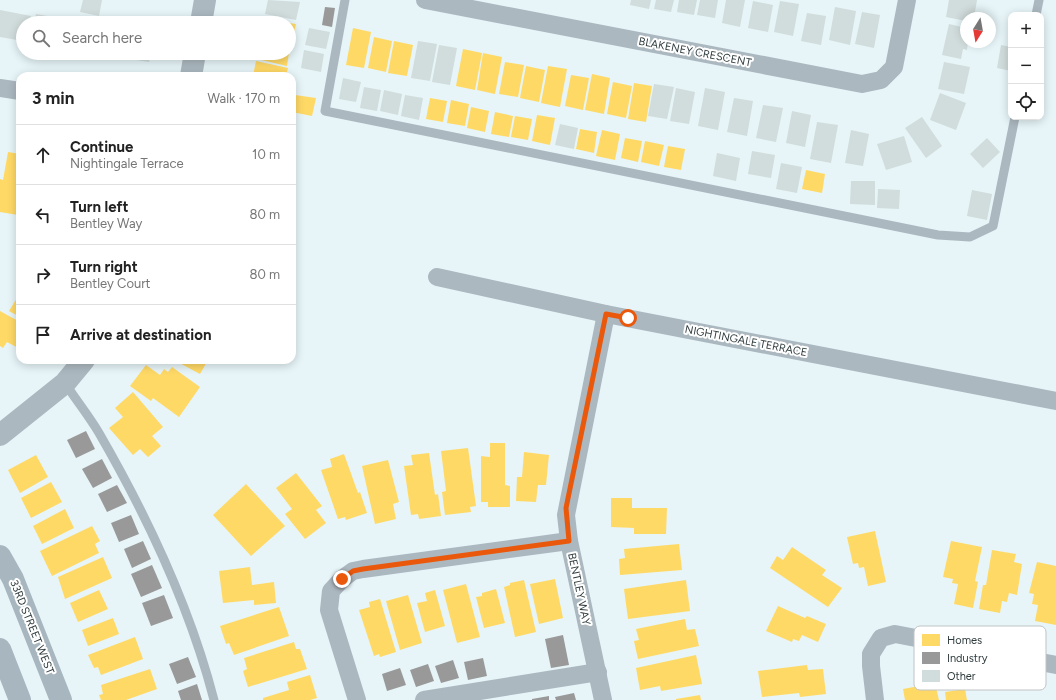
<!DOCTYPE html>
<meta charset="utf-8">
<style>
:root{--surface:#fff;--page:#f2f2f2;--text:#222;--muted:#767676;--line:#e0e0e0}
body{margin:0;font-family:Figtree,sans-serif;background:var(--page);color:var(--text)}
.controls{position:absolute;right:12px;top:12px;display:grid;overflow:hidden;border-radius:8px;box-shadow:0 2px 10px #0003}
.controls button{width:36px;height:36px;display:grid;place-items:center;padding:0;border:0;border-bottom:1px solid var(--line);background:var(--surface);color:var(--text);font:20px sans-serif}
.compass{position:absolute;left:960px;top:12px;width:36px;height:36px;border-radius:50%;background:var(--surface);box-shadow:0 2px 10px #0003;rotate:191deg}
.stop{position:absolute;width:12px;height:12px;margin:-9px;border:3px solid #ea580c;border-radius:50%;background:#fff}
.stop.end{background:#ea580c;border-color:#fff;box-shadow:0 1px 4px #0008}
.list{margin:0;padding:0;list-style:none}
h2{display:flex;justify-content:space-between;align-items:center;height:52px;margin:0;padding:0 16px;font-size:17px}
h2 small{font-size:13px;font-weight:400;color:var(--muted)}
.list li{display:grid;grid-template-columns:26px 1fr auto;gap:12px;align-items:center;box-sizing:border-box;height:60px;padding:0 16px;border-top:1px solid var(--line)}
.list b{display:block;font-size:15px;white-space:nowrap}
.list p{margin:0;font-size:13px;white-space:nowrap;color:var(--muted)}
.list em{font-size:13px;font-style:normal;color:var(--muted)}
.icon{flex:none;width:22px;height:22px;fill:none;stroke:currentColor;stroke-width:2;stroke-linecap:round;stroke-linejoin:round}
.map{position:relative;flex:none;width:1056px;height:700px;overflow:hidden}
.search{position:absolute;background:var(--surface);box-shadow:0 2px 10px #0003;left:16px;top:16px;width:280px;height:44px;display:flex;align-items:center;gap:10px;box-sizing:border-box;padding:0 14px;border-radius:22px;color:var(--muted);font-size:15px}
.panel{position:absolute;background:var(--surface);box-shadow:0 2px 10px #0003;left:16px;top:72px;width:280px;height:292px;border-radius:12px}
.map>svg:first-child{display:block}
.homes{fill:#ffd966}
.industry{fill:#999}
.building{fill:#d1dddc}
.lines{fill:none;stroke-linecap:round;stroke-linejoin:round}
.service{stroke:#acb8c0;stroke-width:9}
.minor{stroke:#acb8c0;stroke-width:18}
.tertiary{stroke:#acb8c0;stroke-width:22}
.secondary{stroke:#a8b6bf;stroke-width:22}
.route{stroke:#ea580c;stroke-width:5}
.labels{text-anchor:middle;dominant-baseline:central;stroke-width:4;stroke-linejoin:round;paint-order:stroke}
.street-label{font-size:11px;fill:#2f3b3d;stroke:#fff}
.key{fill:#fff;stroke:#c1c4c5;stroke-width:1}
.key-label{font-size:11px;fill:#2f3b3d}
</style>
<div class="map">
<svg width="1056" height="700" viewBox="0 0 1056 700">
<rect width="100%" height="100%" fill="#e7f5f8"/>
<g class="homes">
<polygon points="265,18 288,22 288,23 264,23"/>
<polygon points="289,23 296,24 292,42 289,42"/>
<polygon points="353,28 371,32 364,68 346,65"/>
<polygon points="374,37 392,41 386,72 368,68"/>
<polygon points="394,41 413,45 407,76 388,73"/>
<polygon points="463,49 482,53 475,90 456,86"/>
<polygon points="258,53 289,53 287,66 257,59"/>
<polygon points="483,53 502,57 495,94 477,90"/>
<polygon points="256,61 288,68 286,76 253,76"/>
<polygon points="505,62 524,65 518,97 499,94"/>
<polygon points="526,66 545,70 539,102 520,98"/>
<polygon points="548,66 567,69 560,107 541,103"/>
<polygon points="592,74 610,78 604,114 585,110"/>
<polygon points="571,75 589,78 583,110 565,106"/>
<polygon points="613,82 632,86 626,118 607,114"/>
<polygon points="634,83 652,86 646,122 628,119"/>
<polygon points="295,95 316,98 312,116 292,112"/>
<polygon points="430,98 447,101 443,122 426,119"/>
<polygon points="451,100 469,104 465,126 447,123"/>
<polygon points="471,107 489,111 485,132 467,128"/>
<polygon points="495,112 513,116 509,137 491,134"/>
<polygon points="537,115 555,118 550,145 532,141"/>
<polygon points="515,116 532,119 528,140 511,137"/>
<polygon points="580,129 597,132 594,153 576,149"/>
<polygon points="602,130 620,134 615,160 596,156"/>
<polygon points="625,138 642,141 638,162 621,158"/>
<polygon points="645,141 664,145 659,166 641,162"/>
<polygon points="668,146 685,149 681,170 664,167"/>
<polygon points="8,152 20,154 20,205 18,215 0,212 0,179 3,180"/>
<polygon points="806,170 825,174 822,193 802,189"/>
<polygon points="20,293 20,317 9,311"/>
<polygon points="0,311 20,322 20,349 7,342 3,348 0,346"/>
<polygon points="174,360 208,360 200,374"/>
<polygon points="146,365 160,375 164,369 168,372 172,367 200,387 179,417 153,398 151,401 130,386"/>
<polygon points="133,392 163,427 152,436 161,446 148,457 140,449 133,455 109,428 123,417 115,408"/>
<polygon points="490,443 505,443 505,485 510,486 510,507 488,507 488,502 481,502 481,456 490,457"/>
<polygon points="468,448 476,506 470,507 471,512 445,515 442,492 446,491 441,451"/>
<polygon points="524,452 549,455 546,485 538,485 536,502 516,501 517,477 522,477"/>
<polygon points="429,453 435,495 438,494 441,516 419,519 418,514 411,515 404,466 413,465 411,455"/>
<polygon points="344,454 358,493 360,492 367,513 346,520 345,517 338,519 321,470 332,467 330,459"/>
<polygon points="36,455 48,477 20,493 8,470"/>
<polygon points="388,460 399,502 393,504 396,519 375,524 362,466"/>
<polygon points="296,473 322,506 316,510 326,523 305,539 285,514 292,509 276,488"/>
<polygon points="51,482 62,502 31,518 21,498"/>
<polygon points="246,484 285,526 251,556 213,515"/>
<polygon points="611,498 632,498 632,508 667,508 666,534 634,534 634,528 611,527"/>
<polygon points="65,509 74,528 42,544 33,526"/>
<polygon points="92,526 100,541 95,544 99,553 52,576 40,551"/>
<polygon points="875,531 886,582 868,586 864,567 859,568 858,563 853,564 847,537"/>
<polygon points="951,541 982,547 975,581 978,582 973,608 954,604 958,584 952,583 953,579 943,577"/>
<polygon points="679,544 682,570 620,575 619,559 625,558 624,549"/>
<polygon points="792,547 826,570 822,575 842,588 828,607 770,568 777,556 783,560"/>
<polygon points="992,550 1016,554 1014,562 1022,564 1017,595 1009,593 1007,602 1002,601 1000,613 979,609 983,585 986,585"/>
<polygon points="103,557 112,578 65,599 58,577"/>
<polygon points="1037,562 1056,566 1056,625 1035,621 1038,605 1032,604 1034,594 1029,593"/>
<polygon points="250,567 252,585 274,582 276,603 254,605 254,600 223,603 219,571"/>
<polygon points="555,579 563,618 539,624 530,584"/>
<polygon points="524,580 536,632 515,637 504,587 510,585 510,583"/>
<polygon points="686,580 690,611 628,619 624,589"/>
<polygon points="466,584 480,637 457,643 443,590"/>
<polygon points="496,589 505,623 484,628 476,597 482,596 482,593"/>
<polygon points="99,590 108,609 78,622 70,603"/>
<polygon points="435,590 445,626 425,632 417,603 427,601 425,593"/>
<polygon points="408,595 422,643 400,650 386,601"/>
<polygon points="380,599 396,652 380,657 379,654 374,656 359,610 370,607 369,602"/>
<polygon points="778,606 805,618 807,616 826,624 818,642 802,635 799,641 793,639 792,642 766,631"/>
<polygon points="279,607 289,636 234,655 229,643 226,644 220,626"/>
<polygon points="113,618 119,634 88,646 82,630"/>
<polygon points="685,619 687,630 695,629 699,646 638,659 634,641 639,640 636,629"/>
<polygon points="135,637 143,659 101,675 98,667 94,668 88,655"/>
<polygon points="294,642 296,649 300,649 307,669 248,687 243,671 247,669 244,658"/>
<polygon points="696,655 702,684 661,691 660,686 640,690 636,668"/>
<polygon points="807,665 808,670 823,669 826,694 800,697 799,693 762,697 758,671"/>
<polygon points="150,669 157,689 126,700 101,700 99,695 103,694 101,685"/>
<polygon points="310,675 317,698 310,700 263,700 263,698 289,690 287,682"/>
<polygon points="935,683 939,700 905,700 903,689"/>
<polygon points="965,689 967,700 946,700 945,692"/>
<polygon points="700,695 701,700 676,700 676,699"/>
</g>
<g class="industry">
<polygon points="325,7 335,8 332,27 322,25"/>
<polygon points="86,431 95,449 76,458 67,440"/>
<polygon points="102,459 112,478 93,488 82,469"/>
<polygon points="117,485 127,503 107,512 98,494"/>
<polygon points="131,515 139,534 119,542 111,523"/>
<polygon points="143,541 151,559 132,568 124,549"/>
<polygon points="152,565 162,588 141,597 131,574"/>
<polygon points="164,595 173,618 151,626 142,603"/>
<polygon points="563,635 569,665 551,668 545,639"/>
<polygon points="188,657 196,677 177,684 169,664"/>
<polygon points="483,658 487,676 468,680 464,662"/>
<polygon points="453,660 459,678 441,683 435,666"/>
<polygon points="428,664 434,681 416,687 410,670"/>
<polygon points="400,668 406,685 387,691 382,674"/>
<polygon points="197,684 202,700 181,700 178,691"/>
<polygon points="574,693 576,700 556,700 555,697"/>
<polygon points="549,696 549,700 532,700 532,699"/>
</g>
<g class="building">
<polygon points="83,0 102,0 99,16 80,12"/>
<polygon points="268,0 300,2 296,20 265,14"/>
<polygon points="631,0 651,0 649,9 630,5"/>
<polygon points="656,0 674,0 671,12 654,9"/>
<polygon points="679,0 697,0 694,15 677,12"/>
<polygon points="700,0 718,0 715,18 697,15"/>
<polygon points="726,0 745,0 740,27 722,23"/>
<polygon points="949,0 977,0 974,18 966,18 966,21 946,17"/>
<polygon points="753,1 773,5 768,32 748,28"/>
<polygon points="780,1 799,4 793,36 774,32"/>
<polygon points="835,7 856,11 850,45 829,40"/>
<polygon points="0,10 31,16 29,23 23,23 23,41 0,37"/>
<polygon points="862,12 880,15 874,48 855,44"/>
<polygon points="807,13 826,16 821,45 801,41"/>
<polygon points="36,14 69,20 68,23 34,23"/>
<polygon points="949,24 966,28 966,42 968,42 967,50 963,49 961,59 942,55"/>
<polygon points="309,28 330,32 326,49 305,45"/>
<polygon points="418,41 437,44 430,81 411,78"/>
<polygon points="439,45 457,48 450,85 432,82"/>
<polygon points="1001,45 1011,47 1011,71 997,68"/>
<polygon points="304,50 324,54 321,72 301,68"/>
<polygon points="80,53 113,53 112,60"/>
<polygon points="119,53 151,53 149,62 118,57"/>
<polygon points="944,62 970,67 964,94 938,89"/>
<polygon points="343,78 361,82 356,102 339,99"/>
<polygon points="654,84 674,87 667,119 648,116"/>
<polygon points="364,87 381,90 377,111 360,108"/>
<polygon points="676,88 695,92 689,124 670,121"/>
<polygon points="705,88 725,92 718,130 698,126"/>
<polygon points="384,90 402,94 398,115 380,111"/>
<polygon points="940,93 966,103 956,130 930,120"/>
<polygon points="405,95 423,98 419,120 401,116"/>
<polygon points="734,98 753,101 747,136 727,132"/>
<polygon points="763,105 783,108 776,142 756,138"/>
<polygon points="792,111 811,115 805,147 786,143"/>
<polygon points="922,117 942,146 926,158 905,128"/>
<polygon points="817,122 838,125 831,163 810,159"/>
<polygon points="560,124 578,128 574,149 555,145"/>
<polygon points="851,130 869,134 863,166 845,163"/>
<polygon points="904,136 912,162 886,170 877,144"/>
<polygon points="987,138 1000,152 983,168 970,154"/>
<polygon points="752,151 775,155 771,178 748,174"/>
<polygon points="717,153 740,158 736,181 713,176"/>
<polygon points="781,163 802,167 797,193 776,189"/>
<polygon points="851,181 875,181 875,205 850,204"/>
<polygon points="878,189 900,190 899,209 877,208"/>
<polygon points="972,190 992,194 987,220 967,216"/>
</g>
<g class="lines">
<g class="service">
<polyline points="345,0 325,111 938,235 970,237 993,226 1015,117"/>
<polyline points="1036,15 1039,0"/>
<path d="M65,383C76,400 89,416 99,433C147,516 190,607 214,700"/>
</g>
<g class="minor">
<polyline points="425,0 862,84 881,80 894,67 907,0"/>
<polyline points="0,88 20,91"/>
<polyline points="437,277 606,314 1056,401"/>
<polyline points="357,700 329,610 331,591 342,579 353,571 363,569 569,541"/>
<polyline points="424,700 598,672"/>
<polyline points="603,700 569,541 566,515 606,314"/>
<polyline points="875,700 871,666 871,654 881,638 895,634 1056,665"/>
</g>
<g class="tertiary">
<polyline points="201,23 205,0"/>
<polyline points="191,76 195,53"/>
<polyline points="0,435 65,383 84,360"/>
</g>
<g class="secondary">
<polyline points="0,556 13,579 61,700"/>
<polyline points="0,649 20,700"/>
</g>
</g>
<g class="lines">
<polyline class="route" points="342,579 353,571 363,569 569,541 566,508 606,314 628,318"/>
</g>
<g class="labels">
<g class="street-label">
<text transform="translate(695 52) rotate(11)">BLAKENEY CRESCENT</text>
<text transform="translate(746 341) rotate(11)">NIGHTINGALE TERRACE</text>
<text transform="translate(579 589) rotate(78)">BENTLEY WAY</text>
<text transform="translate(32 627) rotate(68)">33RD STREET WEST</text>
</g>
</g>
<rect x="914" y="626" width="132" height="64" rx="6" class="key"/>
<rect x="922" y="634" width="18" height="12" fill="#ffd966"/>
<rect x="922" y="652" width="18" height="12" fill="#999"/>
<rect x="922" y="670" width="18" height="12" fill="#d1dddc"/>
<g class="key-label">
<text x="947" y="644">Homes</text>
<text x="947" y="662">Industry</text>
<text x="947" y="680">Other</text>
</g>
</svg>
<div class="controls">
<button>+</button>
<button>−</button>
<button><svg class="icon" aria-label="locate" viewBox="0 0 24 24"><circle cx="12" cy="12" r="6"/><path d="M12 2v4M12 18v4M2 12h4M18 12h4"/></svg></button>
</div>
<svg class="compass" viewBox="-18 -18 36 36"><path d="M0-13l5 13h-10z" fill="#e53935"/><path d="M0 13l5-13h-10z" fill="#767676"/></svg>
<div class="stop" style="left:628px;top:318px"></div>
<div class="stop end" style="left:342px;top:579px"></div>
<div class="search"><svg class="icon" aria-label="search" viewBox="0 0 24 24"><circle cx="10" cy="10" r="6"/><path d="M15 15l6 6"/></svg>Search here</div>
<section class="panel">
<h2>3 min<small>Walk · 170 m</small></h2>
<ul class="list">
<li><svg class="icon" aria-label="ahead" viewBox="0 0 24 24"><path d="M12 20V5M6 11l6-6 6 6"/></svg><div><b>Continue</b><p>Nightingale Terrace</p></div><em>10 m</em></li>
<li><svg class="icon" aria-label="left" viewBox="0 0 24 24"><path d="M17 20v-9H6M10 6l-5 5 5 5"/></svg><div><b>Turn left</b><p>Bentley Way</p></div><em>80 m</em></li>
<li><svg class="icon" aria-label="right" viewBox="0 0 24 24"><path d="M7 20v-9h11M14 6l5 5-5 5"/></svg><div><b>Turn right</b><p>Bentley Court</p></div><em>80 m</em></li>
<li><svg class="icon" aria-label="arrive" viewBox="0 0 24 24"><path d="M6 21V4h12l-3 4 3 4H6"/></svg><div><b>Arrive at destination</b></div></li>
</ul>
</section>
</div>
